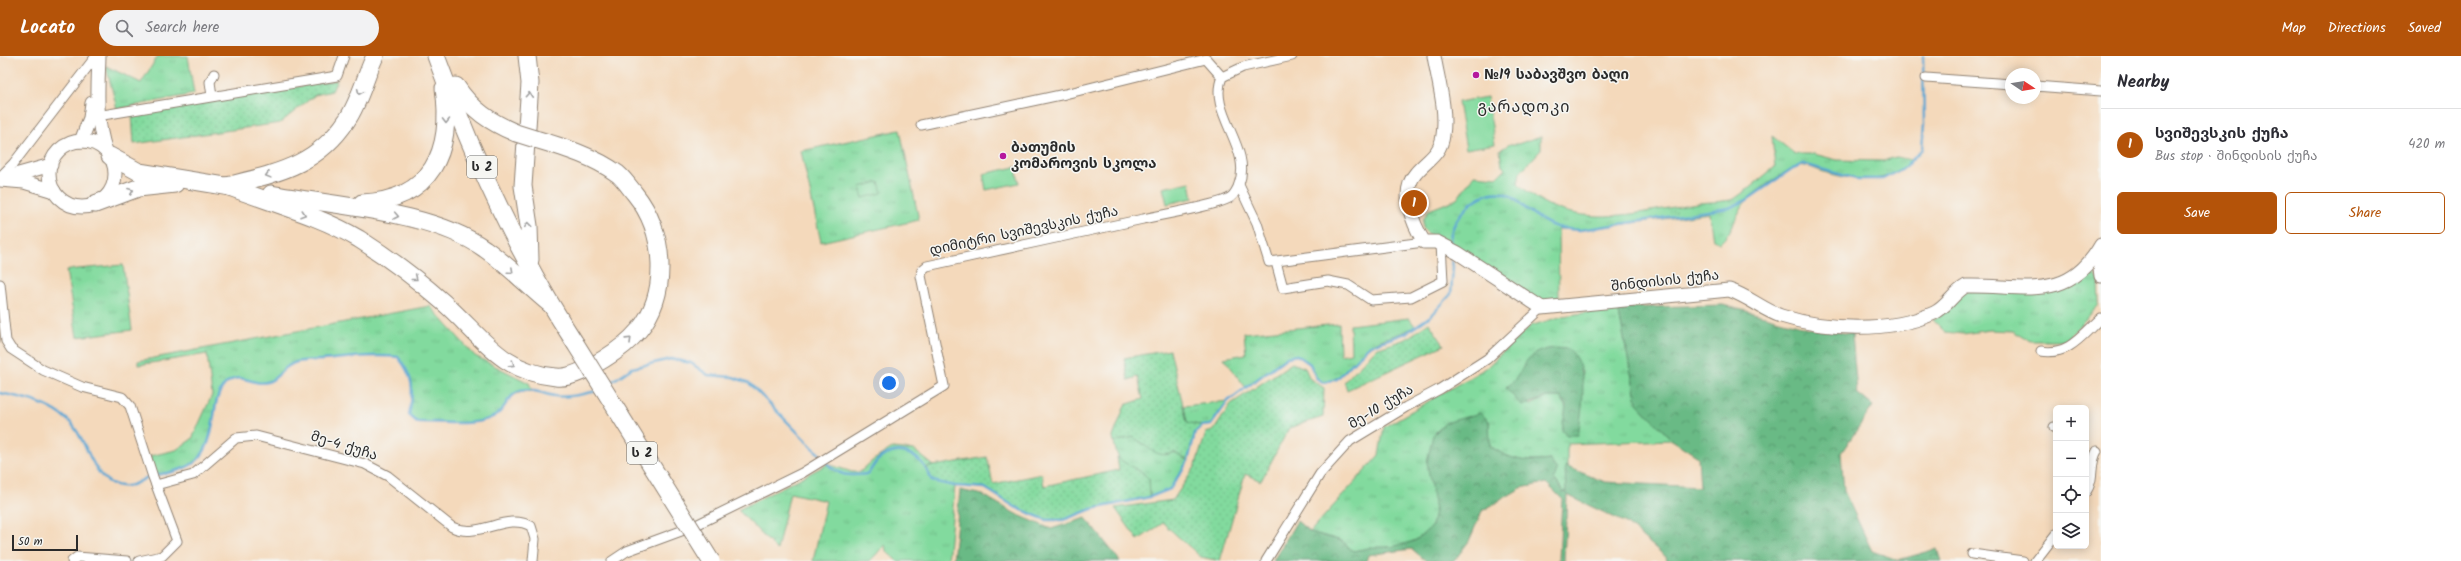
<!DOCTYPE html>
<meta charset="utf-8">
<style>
:root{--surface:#fff;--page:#f2f2f3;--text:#2b2b33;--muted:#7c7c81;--line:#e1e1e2;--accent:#b45309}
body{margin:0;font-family:Kalam,"Noto Sans Georgian",sans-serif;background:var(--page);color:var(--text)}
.controls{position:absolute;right:12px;bottom:12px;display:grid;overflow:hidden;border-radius:6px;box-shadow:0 2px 10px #0003}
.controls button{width:36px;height:36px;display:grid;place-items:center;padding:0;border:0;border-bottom:1px solid var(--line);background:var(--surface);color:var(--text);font:20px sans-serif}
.compass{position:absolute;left:2005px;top:12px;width:36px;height:36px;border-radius:50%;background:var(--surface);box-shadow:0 2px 10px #0003;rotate:102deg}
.scale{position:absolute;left:12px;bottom:10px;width:66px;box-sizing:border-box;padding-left:4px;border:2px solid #2b2b2b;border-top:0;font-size:11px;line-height:14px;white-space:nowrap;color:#2b2b2b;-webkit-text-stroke:3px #f6f6f2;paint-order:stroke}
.you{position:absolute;left:889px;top:327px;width:14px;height:14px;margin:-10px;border:3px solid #fff;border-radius:50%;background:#1a73e8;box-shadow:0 0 0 6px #1a73e833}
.badge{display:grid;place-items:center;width:26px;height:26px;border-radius:50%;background:var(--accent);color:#fff;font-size:13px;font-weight:700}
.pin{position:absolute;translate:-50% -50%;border:2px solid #fff;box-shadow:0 1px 4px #0006}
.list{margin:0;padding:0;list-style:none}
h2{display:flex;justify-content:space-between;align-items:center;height:52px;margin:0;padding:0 16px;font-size:17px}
h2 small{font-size:13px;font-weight:400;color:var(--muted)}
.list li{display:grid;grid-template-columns:26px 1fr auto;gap:12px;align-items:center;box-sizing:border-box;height:72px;padding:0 16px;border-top:1px solid var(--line)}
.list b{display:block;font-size:15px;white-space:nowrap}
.list p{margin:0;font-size:13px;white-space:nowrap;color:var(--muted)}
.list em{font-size:13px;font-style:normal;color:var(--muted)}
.actions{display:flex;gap:8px;padding:12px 16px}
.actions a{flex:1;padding:9px 0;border:1px solid var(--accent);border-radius:6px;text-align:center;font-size:14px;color:var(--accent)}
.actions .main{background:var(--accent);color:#fff}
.icon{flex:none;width:22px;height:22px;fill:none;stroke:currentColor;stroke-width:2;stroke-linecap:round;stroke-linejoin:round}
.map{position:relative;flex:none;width:2101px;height:505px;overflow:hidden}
header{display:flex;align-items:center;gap:24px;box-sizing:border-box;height:56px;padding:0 20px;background:var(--accent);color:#fff}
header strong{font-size:19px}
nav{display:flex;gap:22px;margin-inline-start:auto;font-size:14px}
.search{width:280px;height:36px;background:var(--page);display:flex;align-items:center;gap:10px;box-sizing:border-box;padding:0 14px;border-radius:22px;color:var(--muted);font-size:15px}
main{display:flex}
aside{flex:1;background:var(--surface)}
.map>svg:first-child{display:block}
.grass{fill:url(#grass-tufts);stroke:#568264;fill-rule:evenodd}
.forest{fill:url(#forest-crowns);stroke:#4a7258}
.park{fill:#82da9e;stroke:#568264}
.garden{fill:url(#garden-dots);stroke:#568264}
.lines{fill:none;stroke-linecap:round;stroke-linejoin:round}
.stream{stroke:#5ba6d3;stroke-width:2.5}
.street-casing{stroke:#908273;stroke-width:11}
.secondary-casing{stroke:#908273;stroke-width:15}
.highway-casing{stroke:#908273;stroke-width:19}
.street{stroke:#fff;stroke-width:9}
.secondary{stroke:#fff;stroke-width:13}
.highway{stroke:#fff;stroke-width:17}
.highway-bridge-casing{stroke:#908273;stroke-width:19;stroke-linecap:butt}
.highway-bridge{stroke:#fff;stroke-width:17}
.oneway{stroke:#a0a0a0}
.poi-dot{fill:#b5179e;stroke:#f6f6f2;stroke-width:1.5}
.labels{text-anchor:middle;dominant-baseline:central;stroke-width:3;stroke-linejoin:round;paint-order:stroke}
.shield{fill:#f6f6f2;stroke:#686867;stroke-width:1}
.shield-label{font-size:13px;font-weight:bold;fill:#2b2b2b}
.poi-label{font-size:14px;font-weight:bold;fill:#2b2b2b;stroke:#f6f6f2;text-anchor:start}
.street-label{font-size:14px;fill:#2b2b2b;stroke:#f6f6f2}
.quarter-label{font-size:16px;letter-spacing:1px;fill:#2b2b2b;stroke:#f6f6f2}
</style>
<header>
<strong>Locato</strong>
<div class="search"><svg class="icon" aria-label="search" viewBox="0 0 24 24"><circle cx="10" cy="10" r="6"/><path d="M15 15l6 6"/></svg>Search here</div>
<nav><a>Map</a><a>Directions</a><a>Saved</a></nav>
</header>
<main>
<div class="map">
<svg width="2101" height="505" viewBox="0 0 2101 505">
<defs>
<pattern id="grass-tufts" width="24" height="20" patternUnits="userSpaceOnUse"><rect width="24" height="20" fill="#82da9e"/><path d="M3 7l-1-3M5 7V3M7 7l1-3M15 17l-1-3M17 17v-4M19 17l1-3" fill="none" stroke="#70bb88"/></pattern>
<pattern id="forest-crowns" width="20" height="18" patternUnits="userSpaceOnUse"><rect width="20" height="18" fill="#69ba85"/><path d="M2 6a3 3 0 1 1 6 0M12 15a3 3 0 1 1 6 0" fill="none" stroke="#57976d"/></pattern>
<pattern id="garden-dots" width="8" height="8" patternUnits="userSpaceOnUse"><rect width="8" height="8" fill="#82da9e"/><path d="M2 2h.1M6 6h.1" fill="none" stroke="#70bb88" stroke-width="1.8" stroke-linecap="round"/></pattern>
</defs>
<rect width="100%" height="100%" fill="#f6f6f2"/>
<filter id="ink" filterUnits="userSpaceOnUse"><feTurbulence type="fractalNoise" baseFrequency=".025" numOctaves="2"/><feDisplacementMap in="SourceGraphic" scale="8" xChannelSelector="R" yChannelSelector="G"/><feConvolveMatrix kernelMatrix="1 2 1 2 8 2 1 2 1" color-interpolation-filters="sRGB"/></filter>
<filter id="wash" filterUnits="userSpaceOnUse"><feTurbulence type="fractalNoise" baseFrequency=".012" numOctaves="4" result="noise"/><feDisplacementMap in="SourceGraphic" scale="16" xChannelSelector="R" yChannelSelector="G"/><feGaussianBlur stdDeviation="0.9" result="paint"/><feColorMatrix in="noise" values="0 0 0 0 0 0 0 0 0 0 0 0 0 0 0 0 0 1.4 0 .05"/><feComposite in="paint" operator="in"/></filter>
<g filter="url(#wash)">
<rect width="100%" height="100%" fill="#f4d9bb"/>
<g class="grass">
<polygon points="158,0 188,0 194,38 117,53 106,10 141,27"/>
<polygon points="900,74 919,164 821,186 801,95"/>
<path d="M1541,80V94L1520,116L1518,127C1567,177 1630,158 1691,148C1701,146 1727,146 1734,143C1748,134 1762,121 1775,111L1772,80L1795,98H1814L1837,104L1883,105L1896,101L1912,104C1888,130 1855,125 1824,116C1813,113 1806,107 1795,111C1787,114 1753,137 1747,144C1736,156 1734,175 1720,187L1713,184L1709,157L1580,174L1558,173L1559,245L1539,246L1436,184L1423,173V164L1429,154L1457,143L1474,119L1497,121L1505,113L1502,110L1500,94L1510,88H1518Z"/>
<polygon points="123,209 132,274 77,281 66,214"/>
<polygon points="2087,215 2094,216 2098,224 2099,249 2065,285 2030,285 2013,275 1989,274 1963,278 1945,276 1933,264 1952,252 1963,237 1967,235 2035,236"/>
<path d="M430,250L475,300L529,327L532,335C502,337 513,348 496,359C478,372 438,365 417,366L409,359C414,333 414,321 398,301C372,298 347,302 322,304C313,305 302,304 294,307C283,311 279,321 270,325C253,333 239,311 223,331C217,339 215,351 214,360C208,404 197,412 154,420L150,400L176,394L192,383L212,339L207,298L138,309V305Z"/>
<path d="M1618,252L1637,346L1672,384L1567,388V439L1554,423L1550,404C1525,407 1510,404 1490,390L1489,365L1432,433C1433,444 1438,461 1431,471C1414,495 1378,490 1353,495L1342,485L1310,476L1379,399L1384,371L1486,312L1530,270L1563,260ZM1582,314L1578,379L1561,341H1547L1530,349L1506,332L1517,324Z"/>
<path d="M1409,262L1415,270C1401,280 1382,280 1369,291C1351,305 1348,320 1324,327L1316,322L1310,308L1297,299L1287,301L1246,332L1224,302L1246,298L1244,277L1339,268L1340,299L1351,297L1350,269Z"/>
<polygon points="1228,345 1211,369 1202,370 1187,366 1184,350"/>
<path d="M1133,381L1144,388L1174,396L1188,405L1170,433L1150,441L1149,423C1131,404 1119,417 1114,386Z"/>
<polygon points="892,392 914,394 934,410 927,411 932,425 955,430 948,505 897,505 886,495 885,489 870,505 813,505 826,445 790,437 777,494 738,454 828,408 852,416 860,416 872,405"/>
</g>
<g class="forest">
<path d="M1723,249L1813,273L1852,278L1857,337L1873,350L1841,397L1844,435L1872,495L1898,504L1937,493L1941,505H1667L1666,501L1626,467L1567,439L1564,505H1559L1562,443L1546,427L1521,432L1482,455L1469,485L1454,505H1426L1412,493L1368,499L1366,505H1273L1297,465L1310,476L1342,485L1353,495L1374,491H1391L1415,485L1432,470L1435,455L1427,406L1433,379L1445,367L1480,357L1489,365L1490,390C1510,404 1526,407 1550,404L1557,414L1554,423L1566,438L1565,410L1605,426L1700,431L1698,401L1672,384L1637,347L1618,252Z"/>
<path d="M1554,292L1569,293C1590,314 1582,352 1578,379H1567L1562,375L1566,350L1561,341H1547L1522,350L1506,332C1530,313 1518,297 1554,292Z"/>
<polygon points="960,434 983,439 1016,458 1051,473 1086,462 1120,505 953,505"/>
</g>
<g class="park">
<polygon points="1487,41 1495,88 1466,93 1458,46"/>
<polygon points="1016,111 1019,127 986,134 983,118"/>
<polygon points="879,126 882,137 863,142 860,131"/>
<polygon points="1190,126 1193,142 1167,148 1163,132"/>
</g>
<g class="garden">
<polygon points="337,24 332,35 315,39 280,67 134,88 132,59"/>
<polygon points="1429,267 1444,289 1347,334 1344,326 1376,293 1406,283"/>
<path d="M1170,294L1187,366L1202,370L1195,377L1188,405L1174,396C1158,405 1146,389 1133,381L1114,386L1113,381L1125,349L1143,343L1138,321L1128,324L1124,302Z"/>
<polygon points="1292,307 1305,312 1310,323 1324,332 1323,361 1289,372 1261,425 1245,418 1220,505 1201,501 1163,467 1138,484 1115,452 1173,444 1195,411 1206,377 1214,374 1231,348"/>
<path d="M987,401L993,428L1042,418L1044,430L1119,414L1117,401C1127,410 1140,413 1149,423L1150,441L1092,453L1063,464H1046L1015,451L985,432L955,430L932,425L927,411Z"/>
</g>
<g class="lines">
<g class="stream">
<path d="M1450,188C1448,162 1484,125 1511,140C1516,143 1520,148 1525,152C1546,168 1553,173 1580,174L1729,152L1747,144L1793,112L1803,108L1856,123H1883L1905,111L1922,93L1924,69L1923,0"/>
<polyline points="608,328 632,312 671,303 691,307 708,319 733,321 749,327 822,401"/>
<path d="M0,337C25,342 50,347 70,366C90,386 92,433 127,430C134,430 143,423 150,420"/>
<path d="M825,405C839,421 848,420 868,418C871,414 874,407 879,403C902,386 923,401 932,425L955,430L985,432L1015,451L1046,464H1063L1092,453L1150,441L1170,433L1188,405L1195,377L1202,370L1211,369L1228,345L1287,301L1297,299L1310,308L1316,322L1324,327L1337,323L1369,290L1406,277L1432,259L1451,238L1453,211L1451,199"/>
<path d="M155,419C197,413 208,403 214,360C215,351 217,338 223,331C239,311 253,333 270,325C279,321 283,311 294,307C302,304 313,305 322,304C347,302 372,298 398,301C414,321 414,333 409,359L417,366C442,365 472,372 495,360C505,355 507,340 518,336C530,331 543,338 555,340C569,342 583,338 597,335"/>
</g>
</g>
</g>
<g filter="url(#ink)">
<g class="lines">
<defs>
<g id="street">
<polyline points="1926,22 2011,28"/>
<polyline points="2035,30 2101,35"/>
<polyline points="212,40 210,26 214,18"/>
<polyline points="97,60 337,20 344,0"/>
<polyline points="921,69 1065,38 1206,3 1222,21"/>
<polyline points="0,121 13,108 96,0"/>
<polyline points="1239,129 1257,167 1269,206 1424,186"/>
<polyline points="1276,206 1283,232 1328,225 1348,229 1371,244 1411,241 1443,225 1441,188"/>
<polyline points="0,228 6,285 11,293 43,314 82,331 122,341 130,350 153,421 177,485 162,500 139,505"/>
<path d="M2041,295C2069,300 2082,279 2101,262"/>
<polyline points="2054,371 2056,372"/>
<path d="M156,429L193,419L236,382L256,380L365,408L388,420L452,471C479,484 505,456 531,470L535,483L533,505"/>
<path d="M2086,436C2095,423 2089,408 2097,395"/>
<polyline points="1972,498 2023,505"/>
<polyline points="72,505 77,501 127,505"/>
<path d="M612,505L627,495L692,471L802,417L944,330L921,220L922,214L927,210C999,195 1071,178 1143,163C1159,159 1221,149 1231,141C1234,139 1238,132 1239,128C1253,92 1207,56 1222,21L1243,11L1292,0"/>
<polyline points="1266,505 1320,418 1350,385 1406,351 1440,333 1487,303 1542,252"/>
<polyline points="2035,505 2056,478"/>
</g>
<g id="secondary">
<path d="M99,0C98,33 95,64 106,95"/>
<path d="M1434,0C1438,24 1447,54 1443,79C1441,98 1427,104 1416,117C1399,136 1413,168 1424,186H1437L1458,197L1542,252L1729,234C1748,240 1763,254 1781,260C1825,274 1891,277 1934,257C1947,251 1953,237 1966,230C2021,228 2067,249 2101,189"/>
<polyline points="81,85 90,62 92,47"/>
<circle cx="82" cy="118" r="33"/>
<polyline points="8,121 51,109"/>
<polyline points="0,124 24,126 54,135"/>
<polyline points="2098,195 2101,220"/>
</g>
<g id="highway">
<path d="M436,0C472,99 518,199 575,287"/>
<polyline points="527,0 530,27 523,130 529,170 530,204"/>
<path d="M456,30C472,54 490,66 516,77"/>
<polyline points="110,100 139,116 237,132"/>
<path d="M227,130C271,147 319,159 359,183C389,202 417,223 443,246C481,279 500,316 556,321C571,323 591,311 604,303C617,295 629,286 639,274C670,236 665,175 635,138C630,132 624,123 618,118C593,100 565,92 535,83"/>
<path d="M227,130C276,117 317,110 347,64C360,45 365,21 375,0"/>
<path d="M271,138C334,150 433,155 485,193C508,209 528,230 550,248"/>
<path d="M362,147C432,144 453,95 444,32"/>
<polyline points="95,148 138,132 175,128"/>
</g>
</defs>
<use href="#street" class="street-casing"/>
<use href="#secondary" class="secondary-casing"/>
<use href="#highway" class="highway-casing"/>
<use href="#street" class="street"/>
<use href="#secondary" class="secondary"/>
<use href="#highway" class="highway"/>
<defs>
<g id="highway-bridge">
<polyline points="516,77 535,83"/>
<polyline points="575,287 711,505"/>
</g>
</defs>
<use href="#highway-bridge" class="highway-bridge-casing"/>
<use href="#highway-bridge" class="highway-bridge"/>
</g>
<defs><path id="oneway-chevron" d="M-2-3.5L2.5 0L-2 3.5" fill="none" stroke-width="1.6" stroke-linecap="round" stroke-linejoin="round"/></defs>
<g class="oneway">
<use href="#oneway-chevron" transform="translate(360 36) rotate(114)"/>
<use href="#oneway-chevron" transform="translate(529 39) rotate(-86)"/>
<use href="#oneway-chevron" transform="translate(446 65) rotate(91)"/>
<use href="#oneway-chevron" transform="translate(268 119) rotate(165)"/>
<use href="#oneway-chevron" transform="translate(131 135) rotate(-21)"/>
<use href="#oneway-chevron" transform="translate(303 158) rotate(19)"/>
<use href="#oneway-chevron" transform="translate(396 160) rotate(11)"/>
<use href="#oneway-chevron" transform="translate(528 169) rotate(-96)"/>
<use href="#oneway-chevron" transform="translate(511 215) rotate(42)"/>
<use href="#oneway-chevron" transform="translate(415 222) rotate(39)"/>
<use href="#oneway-chevron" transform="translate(629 284) rotate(-44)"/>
<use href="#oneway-chevron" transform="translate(512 308) rotate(33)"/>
</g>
</g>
<g class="poi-dot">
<circle cx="1476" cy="19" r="4"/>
<circle cx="1003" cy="100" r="4"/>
</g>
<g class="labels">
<g class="shield">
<rect x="467" y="100" width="30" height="22" rx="3"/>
<rect x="627" y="386" width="30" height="22" rx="3"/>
</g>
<g class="shield-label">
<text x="482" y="111">ს 2</text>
<text x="642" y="397">ს 2</text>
</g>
<g class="poi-label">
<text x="1484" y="19">№19 საბავშვო ბაღი</text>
<text x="1011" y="92">ბათუმის<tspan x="1011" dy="16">კომაროვის სკოლა</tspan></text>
</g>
<g class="street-label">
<text transform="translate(1024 175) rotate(-12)">დიმიტრი სვიშევსკის ქუჩა</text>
<text transform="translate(1665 225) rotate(-6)">შინდისის ქუჩა</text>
<text transform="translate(1381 351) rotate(-31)">მე-10 ქუჩა</text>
<text transform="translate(344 390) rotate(17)">მე-4 ქუჩა</text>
</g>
<g class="quarter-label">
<text x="1524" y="51">გარადოკი</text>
</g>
</g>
</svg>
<div class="controls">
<button>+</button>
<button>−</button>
<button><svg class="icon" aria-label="locate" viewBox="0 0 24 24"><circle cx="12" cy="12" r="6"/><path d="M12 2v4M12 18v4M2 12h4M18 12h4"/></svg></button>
<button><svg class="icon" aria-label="layers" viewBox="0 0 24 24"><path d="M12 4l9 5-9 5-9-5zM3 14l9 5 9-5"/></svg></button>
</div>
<svg class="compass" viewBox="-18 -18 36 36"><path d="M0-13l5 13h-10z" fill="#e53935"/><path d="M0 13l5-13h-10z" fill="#7c7c81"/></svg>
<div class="scale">50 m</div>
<div class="you"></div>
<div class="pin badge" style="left:1414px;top:147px">1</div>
</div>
<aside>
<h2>Nearby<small></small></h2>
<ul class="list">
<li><span class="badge">1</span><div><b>სვიშევსკის ქუჩა</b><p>Bus stop · შინდისის ქუჩა</p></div><em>420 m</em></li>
</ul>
<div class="actions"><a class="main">Save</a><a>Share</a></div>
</aside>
</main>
